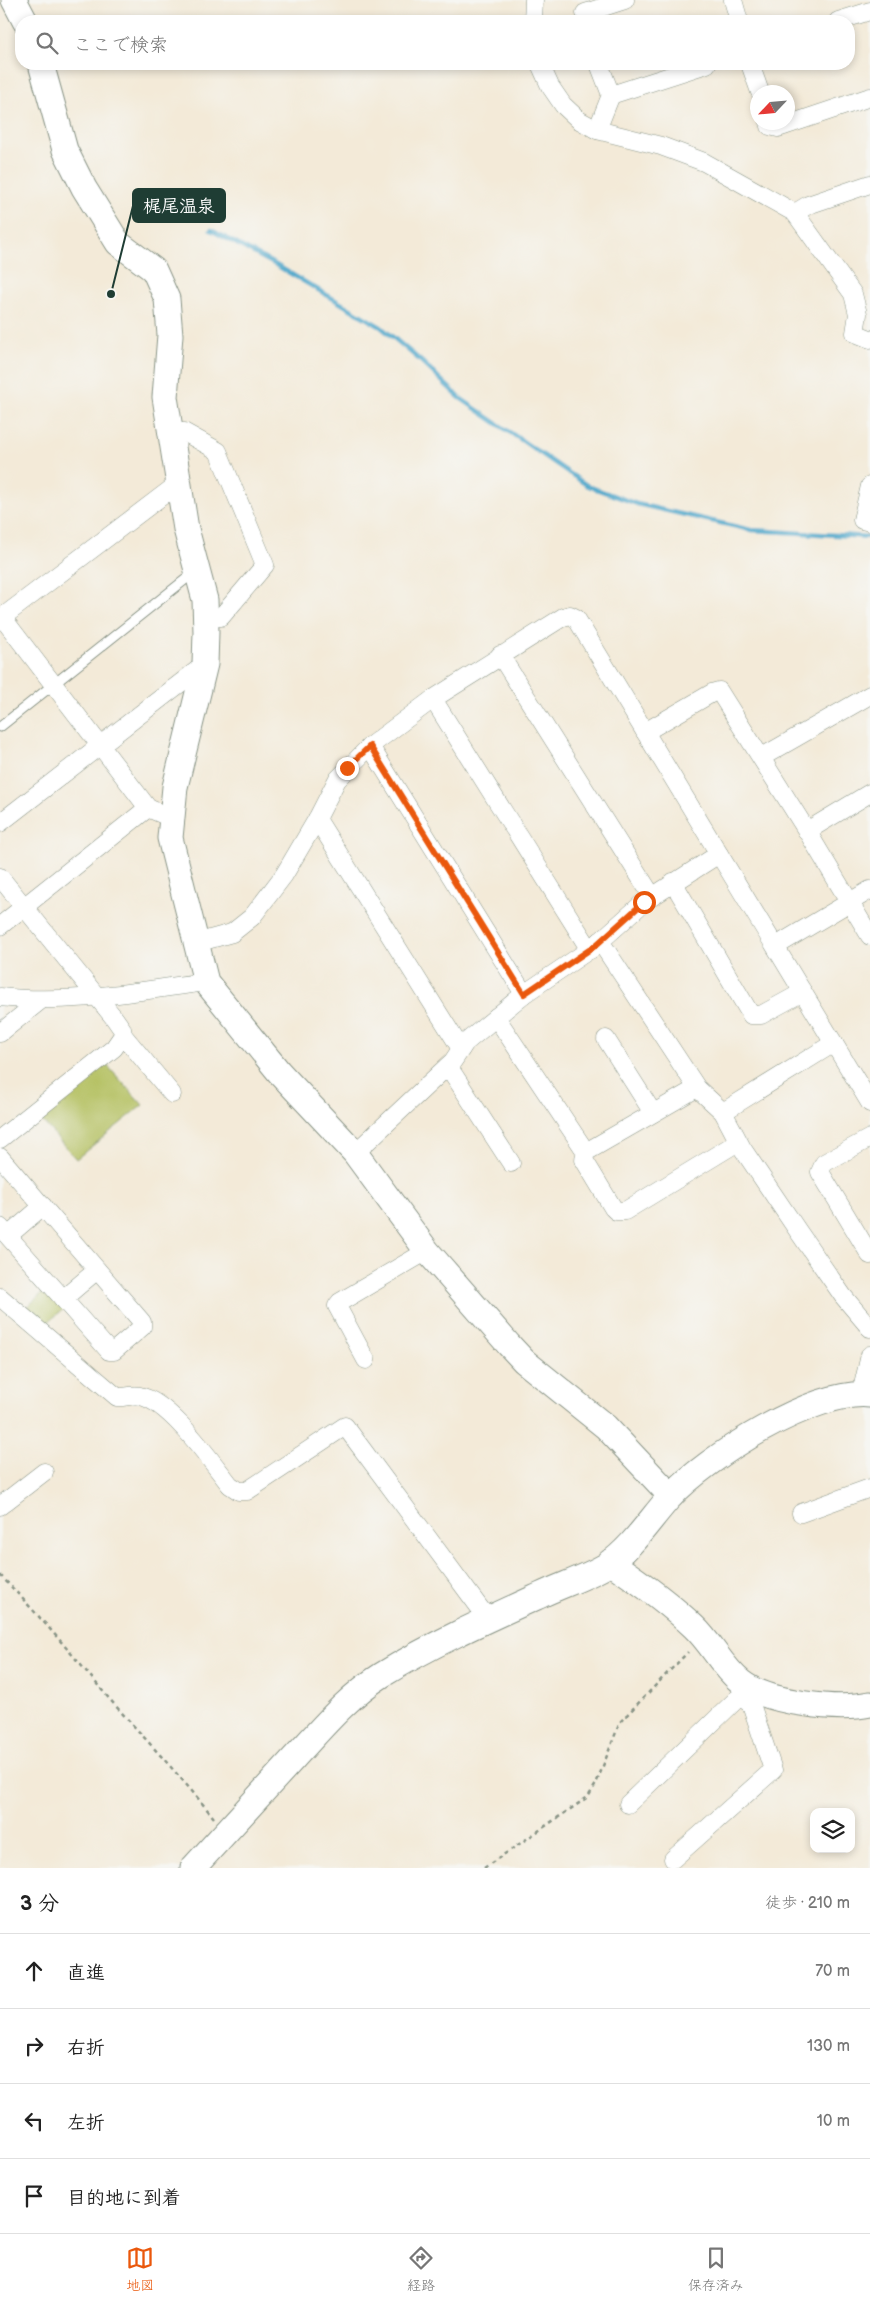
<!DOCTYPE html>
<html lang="ja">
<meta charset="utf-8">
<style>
:root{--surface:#fff;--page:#f2f2f2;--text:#222;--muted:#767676;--line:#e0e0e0;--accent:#ea580c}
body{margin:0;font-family:"Balsamiq Sans","Klee One",sans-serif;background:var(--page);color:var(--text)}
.controls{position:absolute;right:15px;bottom:15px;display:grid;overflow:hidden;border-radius:10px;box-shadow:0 2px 8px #0003}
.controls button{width:45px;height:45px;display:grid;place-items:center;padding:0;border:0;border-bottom:1px solid var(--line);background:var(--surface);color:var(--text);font:25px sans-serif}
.compass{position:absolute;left:750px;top:85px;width:45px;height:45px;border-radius:50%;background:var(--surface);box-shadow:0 2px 8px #0003;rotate:244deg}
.stop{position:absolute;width:15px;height:15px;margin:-11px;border:4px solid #ea580c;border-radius:50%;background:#fff}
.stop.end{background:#ea580c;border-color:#fff;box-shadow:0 1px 5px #0008}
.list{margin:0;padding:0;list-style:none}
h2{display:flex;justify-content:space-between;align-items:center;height:65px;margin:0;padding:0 20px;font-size:21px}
h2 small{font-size:16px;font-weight:400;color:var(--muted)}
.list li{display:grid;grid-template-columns:32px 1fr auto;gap:15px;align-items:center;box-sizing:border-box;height:75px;padding:0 20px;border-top:1px solid var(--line)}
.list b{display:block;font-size:19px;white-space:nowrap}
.list em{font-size:16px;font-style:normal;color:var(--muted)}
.icon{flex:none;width:28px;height:28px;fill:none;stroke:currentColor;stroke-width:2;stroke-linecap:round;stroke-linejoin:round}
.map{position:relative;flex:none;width:870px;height:1868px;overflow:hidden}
.search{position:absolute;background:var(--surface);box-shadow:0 2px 8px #0003;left:15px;right:15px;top:15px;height:55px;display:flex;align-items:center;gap:12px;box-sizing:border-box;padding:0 18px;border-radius:20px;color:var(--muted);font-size:19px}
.sheet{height:365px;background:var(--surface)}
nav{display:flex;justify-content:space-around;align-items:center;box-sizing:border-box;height:70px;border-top:1px solid var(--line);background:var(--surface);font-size:14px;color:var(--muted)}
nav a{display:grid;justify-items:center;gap:2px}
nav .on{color:var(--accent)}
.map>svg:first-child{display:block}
.green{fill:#b5c163;stroke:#6a7f4c}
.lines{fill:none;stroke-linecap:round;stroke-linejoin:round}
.stream{stroke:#4ca5c9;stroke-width:4.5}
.lane-casing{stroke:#899486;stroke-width:11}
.street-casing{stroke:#899486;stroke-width:19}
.secondary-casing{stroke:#899486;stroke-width:27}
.path{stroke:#899486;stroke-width:2.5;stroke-dasharray:4 4;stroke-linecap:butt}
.lane{stroke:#fff;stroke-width:9}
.street{stroke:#fff;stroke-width:18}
.secondary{stroke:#fff;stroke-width:25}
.route{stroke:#ea580c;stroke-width:6}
.leader{fill:none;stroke:#1f3d34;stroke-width:2}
.callout-dot{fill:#1f3d34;stroke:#f6f6f2;stroke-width:2}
.callout{fill:#1f3d34;stroke:#1f3d34;stroke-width:2}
.callout-label{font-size:18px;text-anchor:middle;font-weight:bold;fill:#fff}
</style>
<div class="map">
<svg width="870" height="1868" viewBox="0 0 870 1868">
<rect width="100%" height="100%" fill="#f6f6f2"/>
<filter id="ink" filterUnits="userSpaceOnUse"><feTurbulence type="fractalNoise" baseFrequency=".02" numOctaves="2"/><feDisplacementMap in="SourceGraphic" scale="10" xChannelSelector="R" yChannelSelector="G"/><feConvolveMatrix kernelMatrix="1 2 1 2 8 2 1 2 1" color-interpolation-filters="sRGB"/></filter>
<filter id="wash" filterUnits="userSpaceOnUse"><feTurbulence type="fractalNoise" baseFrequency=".0096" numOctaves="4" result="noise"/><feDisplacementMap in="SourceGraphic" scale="20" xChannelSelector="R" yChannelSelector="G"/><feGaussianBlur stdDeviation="1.12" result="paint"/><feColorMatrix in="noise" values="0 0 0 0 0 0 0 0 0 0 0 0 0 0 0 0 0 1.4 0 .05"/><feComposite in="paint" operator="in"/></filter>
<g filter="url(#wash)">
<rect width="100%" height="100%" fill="#f3ead8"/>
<g class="green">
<polygon points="104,1062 143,1105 76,1159 37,1115"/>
<polygon points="46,1290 65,1308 42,1327 22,1311"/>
</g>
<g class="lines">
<polyline class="stream" points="211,230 276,265 381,327 422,362 460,398 588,486 637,504 751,530 870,537"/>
</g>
</g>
<g filter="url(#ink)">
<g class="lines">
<defs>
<polyline id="lane" points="0,727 196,571"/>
<g id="street">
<polyline points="733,0 739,21"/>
<polyline points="585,13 625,0"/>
<polyline points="533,21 534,0"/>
<polyline points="838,21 870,11"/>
<polyline points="540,64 550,86 563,105 579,120 597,130 661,146 704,162 795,213 853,294 858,314 855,333 870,339"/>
<polyline points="750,64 760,92"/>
<polyline points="611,95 707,64"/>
<polyline points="769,122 770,126 778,128 870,97"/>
<polyline points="597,130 611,95 599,64"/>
<polyline points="795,213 808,205 870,184"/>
<polyline points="170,431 184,432 218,451 265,565 221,617 205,618"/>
<polyline points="870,486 862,520 870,522"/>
<polyline points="2,617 148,808 171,818"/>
<polyline points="0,619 179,483"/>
<polyline points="500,655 652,896"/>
<polyline points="433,699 590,950"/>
<polyline points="645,732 712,693 719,691 807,831 870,793"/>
<polyline points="370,746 524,994"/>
<polyline points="762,757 870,695"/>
<polyline points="317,819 461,1049"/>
<polyline points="0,823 205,664"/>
<polyline points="807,831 870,936"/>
<polyline points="0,877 115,1019 122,1029 123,1035 114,1048 0,1139"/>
<polyline points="673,882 751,1015 761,1015 803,992"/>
<polyline points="0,926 148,808"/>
<polyline points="600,941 697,1088 723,1112 742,1148 798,1231 843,1296 870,1328"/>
<polyline points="196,943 232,933 252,917 284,875 317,819 337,780 370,746 433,699 563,617 570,615 576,618 870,1103"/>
<polyline points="776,946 870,890"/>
<path d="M0,997C69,1005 138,991 206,982"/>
<polyline points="496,1017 586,1152"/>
<polyline points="0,1033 41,1000"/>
<polyline points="123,1035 172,1094"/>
<polyline points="606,1039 653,1113"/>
<polyline points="448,1066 511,1163"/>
<polyline points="697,1088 586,1152 584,1160 613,1208 616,1211 625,1211 738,1142"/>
<polyline points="723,1112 834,1043"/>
<polyline points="870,1138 824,1163 820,1172 870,1255"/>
<polyline points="355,1153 453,1061 465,1043 524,994 595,946 644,902 719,854"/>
<polyline points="0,1157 142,1322 142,1327 114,1351 109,1351 0,1227"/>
<polyline points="8,1236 43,1206"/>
<path d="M0,1297L117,1397C124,1398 132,1394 140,1396C170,1402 211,1461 230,1485L239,1491H247L345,1426L488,1619"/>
<polyline points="63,1299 97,1270"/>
<polyline points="366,1360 337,1306 340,1302 427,1251"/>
<polyline points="861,1394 870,1355"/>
<polyline points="0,1506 44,1472"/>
<polyline points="801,1513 870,1488"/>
<polyline points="628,1804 737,1699 742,1698 751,1704"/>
<polyline points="673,1859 773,1770 751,1704 761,1694"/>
</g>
<g id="secondary">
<polyline points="14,0 25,21"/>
<polyline points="41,64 65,150 84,188 118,243 154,270 167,299 170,335 165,397 186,529 205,600 206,632 205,664 175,787 170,838 206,982 279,1072 355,1153 427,1251 509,1345 524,1361 606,1427 671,1496"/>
<path d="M610,1562C640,1582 668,1602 694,1627C712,1644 722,1667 741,1682C767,1703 838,1711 870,1704"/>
<path d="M193,1868C226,1832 260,1795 293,1759C321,1729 347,1697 382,1675C432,1644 488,1619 541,1595C562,1585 587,1577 607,1565C632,1548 650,1519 670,1497C707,1457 814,1389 870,1395"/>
</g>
</defs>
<use href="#lane" class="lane-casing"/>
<use href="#street" class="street-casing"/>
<use href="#secondary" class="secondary-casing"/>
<g class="path">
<path d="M0,1575C38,1614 72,1654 106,1695C142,1736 180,1775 214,1818"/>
<polyline points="484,1868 588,1797 596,1784 620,1722 688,1652"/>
</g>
<use href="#lane" class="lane"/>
<use href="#street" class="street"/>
<use href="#secondary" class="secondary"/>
</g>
</g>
<g class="lines" filter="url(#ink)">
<polyline class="route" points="347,768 370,746 524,994 595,946 644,902"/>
</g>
<path class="leader" d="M111 294L133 206"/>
<circle class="callout-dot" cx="111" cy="294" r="5"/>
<rect class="callout" x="133" y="189" width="92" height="33" rx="5"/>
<g class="callout-label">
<text x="179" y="212">梶尾温泉</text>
</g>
</svg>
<div class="controls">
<button><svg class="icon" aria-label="layers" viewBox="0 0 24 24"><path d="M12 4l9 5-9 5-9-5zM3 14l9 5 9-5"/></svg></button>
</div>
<svg class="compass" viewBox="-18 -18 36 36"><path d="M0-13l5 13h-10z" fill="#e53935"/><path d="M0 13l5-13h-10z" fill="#767676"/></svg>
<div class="stop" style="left:644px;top:902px"></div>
<div class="stop end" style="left:347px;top:768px"></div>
<div class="search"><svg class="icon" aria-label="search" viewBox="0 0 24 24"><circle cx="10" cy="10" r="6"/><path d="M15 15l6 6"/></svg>ここで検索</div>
</div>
<section class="sheet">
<h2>3 分<small>徒歩 · 210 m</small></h2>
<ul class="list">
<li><svg class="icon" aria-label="ahead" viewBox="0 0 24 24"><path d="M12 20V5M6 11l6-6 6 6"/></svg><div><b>直進</b></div><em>70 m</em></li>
<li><svg class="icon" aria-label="right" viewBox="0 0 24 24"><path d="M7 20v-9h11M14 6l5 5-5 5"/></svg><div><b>右折</b></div><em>130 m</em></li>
<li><svg class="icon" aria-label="left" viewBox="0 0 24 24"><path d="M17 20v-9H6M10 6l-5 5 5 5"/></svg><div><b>左折</b></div><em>10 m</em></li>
<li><svg class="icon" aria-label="arrive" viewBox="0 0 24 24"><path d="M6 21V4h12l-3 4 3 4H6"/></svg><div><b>目的地に到着</b></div></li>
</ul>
</section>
<nav>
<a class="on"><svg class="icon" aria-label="map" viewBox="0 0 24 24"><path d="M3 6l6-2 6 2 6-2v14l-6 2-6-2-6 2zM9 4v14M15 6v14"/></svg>地図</a>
<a><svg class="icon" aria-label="directions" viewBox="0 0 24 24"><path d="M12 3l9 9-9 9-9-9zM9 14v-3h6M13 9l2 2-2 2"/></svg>経路</a>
<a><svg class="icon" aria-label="saved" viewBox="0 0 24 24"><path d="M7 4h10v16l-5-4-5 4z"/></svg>保存済み</a>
</nav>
